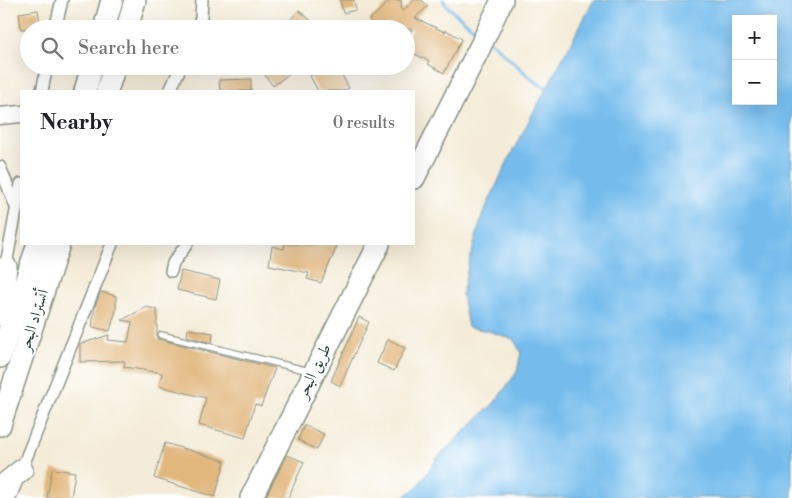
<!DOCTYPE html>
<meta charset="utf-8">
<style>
:root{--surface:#fff;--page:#f2f2f2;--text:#202124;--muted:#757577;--line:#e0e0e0}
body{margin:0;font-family:"Libre Bodoni",Amiri,serif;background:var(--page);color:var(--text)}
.controls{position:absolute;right:15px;top:15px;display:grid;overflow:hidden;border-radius:0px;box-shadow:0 5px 20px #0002}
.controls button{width:45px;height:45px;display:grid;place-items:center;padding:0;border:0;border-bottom:1px solid var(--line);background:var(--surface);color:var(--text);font:25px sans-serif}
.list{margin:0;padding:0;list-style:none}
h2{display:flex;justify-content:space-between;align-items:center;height:65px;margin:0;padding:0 20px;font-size:21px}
h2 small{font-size:16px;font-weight:400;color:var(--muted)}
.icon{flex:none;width:28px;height:28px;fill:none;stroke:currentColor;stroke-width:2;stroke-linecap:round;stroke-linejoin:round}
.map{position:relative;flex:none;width:792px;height:498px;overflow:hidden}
.search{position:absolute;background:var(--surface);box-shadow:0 5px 20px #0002;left:20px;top:20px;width:395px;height:55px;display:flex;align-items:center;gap:12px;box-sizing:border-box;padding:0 18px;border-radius:28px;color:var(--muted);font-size:19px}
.panel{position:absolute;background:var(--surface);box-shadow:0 5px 20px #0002;left:20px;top:90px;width:395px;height:155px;border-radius:0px}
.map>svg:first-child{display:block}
.water{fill:#74bcec;stroke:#4a7c90;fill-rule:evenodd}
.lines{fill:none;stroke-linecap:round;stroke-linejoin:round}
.stream{stroke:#74bcec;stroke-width:3}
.building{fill:#e1b77e}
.lane-casing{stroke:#8a9486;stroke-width:8}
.street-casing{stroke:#8a9486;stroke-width:14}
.secondary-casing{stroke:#8a9486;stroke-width:19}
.highway-casing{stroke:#8a9486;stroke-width:24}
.lane{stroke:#fff;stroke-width:5.5}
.street{stroke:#fff;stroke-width:11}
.secondary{stroke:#fff;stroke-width:16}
.highway{stroke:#fff;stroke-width:21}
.labels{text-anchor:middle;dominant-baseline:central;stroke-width:4.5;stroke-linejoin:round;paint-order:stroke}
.street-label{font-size:16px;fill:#1f3d34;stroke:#fff}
</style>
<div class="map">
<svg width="792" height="498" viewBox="0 0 792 498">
<rect width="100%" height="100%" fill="#fff"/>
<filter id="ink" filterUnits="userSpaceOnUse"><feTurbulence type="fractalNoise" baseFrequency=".02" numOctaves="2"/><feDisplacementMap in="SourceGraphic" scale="10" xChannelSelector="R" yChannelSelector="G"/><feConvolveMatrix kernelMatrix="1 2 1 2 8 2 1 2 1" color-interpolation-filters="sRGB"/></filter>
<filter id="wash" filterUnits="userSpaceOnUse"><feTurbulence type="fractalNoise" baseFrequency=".0096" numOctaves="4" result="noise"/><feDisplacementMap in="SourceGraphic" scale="20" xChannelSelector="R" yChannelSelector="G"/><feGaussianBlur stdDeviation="1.12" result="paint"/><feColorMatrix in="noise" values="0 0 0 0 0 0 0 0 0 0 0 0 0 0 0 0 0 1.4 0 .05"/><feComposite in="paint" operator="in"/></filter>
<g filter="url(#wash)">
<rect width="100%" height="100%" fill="#f4ecd8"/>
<path class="water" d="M594,0H792V498H403L418,486L438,457L495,402L517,372L521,352L513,339L488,331L468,327L462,295L468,266L482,216L510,156ZM736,19H773V101H736Z"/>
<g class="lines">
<g class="stream">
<polyline points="443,0 449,8 479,33"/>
<polyline points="490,41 534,81 546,88"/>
</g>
</g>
<g id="blocks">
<g class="building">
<polygon points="340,0 354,0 356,10 343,13"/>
<polygon points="391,0 401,0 402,11 414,0 422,0 428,6 415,18 445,32 446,30 462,39 444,73 428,64 429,61 406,50 406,42 412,29 377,29 369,20"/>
<polygon points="38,10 41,29 21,29 19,13"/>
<polygon points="299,10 320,29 282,29"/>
<polygon points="258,66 300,66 273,86"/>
<polygon points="327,66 337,66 349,88 343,91 318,91 310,76"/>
<polygon points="251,79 251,91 220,91 219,80"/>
<polygon points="285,244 302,244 315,246 315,244 338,244 321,283 307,279 309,273 269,265 272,246 284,249"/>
<polygon points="181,271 220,280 216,299 177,290"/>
<polygon points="101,292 116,296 116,310 110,331 92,327 95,306"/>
<polygon points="147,307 157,310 157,339 275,368 261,406 255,404 245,438 199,425 206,398 159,386 162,373 124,367 125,361 80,362 80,344 109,335 108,340 128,342 132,322 122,320"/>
<polygon points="359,317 369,322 340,386 331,381"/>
<polygon points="188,329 213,333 212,343 187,336"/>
<polygon points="388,339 405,348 394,371 377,363"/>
<polygon points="304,425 324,434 317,450 298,440"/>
<polygon points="165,443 225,461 215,497 154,478"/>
<polygon points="287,455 304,462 288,498 265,498"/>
<polygon points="52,469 75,472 71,498 47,498"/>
</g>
</g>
</g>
<g filter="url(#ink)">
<use href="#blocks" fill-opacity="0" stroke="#8a9486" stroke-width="1"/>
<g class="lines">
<defs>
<polyline id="lane" points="161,335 309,371"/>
<g id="street">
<polyline points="55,29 62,0"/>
<polyline points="197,29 201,18 202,0"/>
<polyline points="42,91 47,66"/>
<polyline points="170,91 181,66"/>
<polyline points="0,167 16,207"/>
<polyline points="5,270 21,184"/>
<polyline points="171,271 173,263 187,244"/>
<polyline points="10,498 112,244"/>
</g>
<polyline id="secondary" points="0,116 21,114"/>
<g id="highway">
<polyline points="104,29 112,0"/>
<polyline points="127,29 135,0"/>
<polyline points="85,91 92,66"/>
<polyline points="107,91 115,66"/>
<polyline points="414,178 481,45 502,0"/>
<polyline points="0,315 6,267"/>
<polyline points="0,357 38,244"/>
<polyline points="0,425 59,244"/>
<polyline points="0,494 7,482 22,470"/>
<polyline points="251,498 379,244"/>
</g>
</defs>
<use href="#lane" class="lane-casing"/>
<use href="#street" class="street-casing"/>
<use href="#secondary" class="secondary-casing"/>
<use href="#highway" class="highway-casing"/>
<use href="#lane" class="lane"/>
<use href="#street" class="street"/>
<use href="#secondary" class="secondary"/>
<use href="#highway" class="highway"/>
</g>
</g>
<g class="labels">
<g class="street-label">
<text transform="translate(34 320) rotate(-72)">أتستراد البحر</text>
<text transform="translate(314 371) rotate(-64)">طريق البحر</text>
</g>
</g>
</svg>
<div class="controls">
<button>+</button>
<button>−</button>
</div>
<div class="search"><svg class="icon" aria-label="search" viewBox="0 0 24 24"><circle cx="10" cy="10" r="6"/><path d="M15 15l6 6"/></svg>Search here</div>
<section class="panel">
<h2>Nearby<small>0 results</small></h2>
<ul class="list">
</ul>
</section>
</div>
